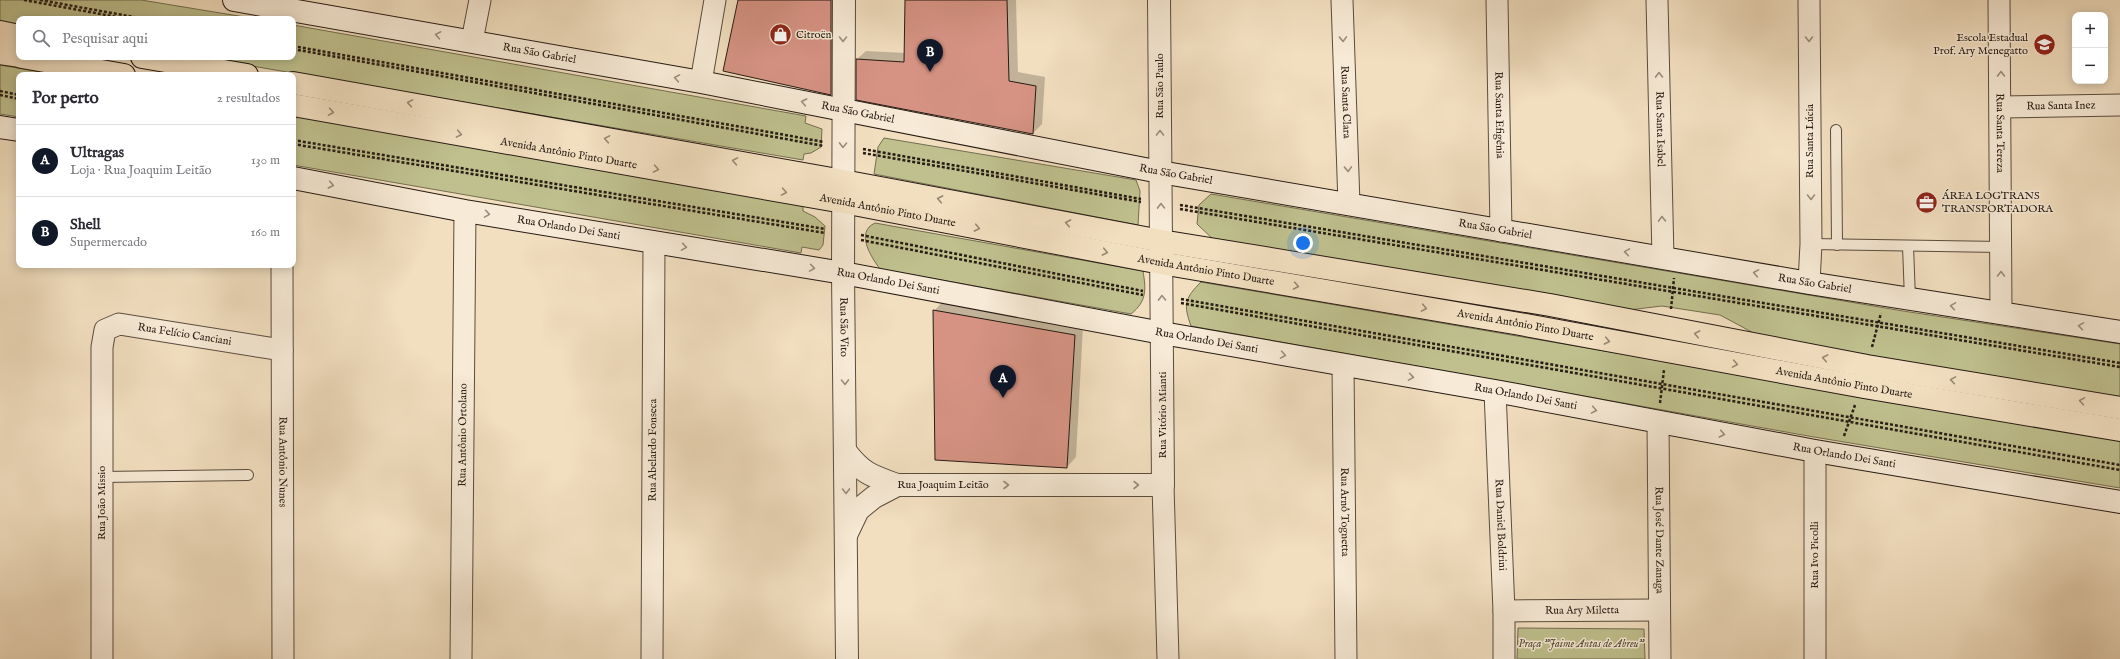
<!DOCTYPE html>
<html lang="pt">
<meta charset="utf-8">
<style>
:root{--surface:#fff;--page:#f2f2f3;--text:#2b2b33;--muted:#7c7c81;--line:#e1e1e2;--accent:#111827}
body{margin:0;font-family:"IM FELL English",serif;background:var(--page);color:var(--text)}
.controls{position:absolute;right:12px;top:12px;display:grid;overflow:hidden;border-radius:8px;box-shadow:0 2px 10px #0003}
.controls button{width:36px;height:36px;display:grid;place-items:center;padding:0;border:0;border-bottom:1px solid var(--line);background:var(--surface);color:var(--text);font:20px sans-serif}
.you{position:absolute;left:1303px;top:243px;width:14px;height:14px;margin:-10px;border:3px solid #fff;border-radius:50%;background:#1a73e8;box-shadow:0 0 0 6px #1a73e833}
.badge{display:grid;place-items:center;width:26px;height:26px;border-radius:50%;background:var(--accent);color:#fff;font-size:13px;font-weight:700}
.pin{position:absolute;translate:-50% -33px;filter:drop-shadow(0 1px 2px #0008)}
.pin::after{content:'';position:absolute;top:21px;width:14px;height:12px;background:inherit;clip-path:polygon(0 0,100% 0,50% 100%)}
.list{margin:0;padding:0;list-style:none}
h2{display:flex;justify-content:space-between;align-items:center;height:52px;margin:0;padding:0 16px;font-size:17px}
h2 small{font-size:13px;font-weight:400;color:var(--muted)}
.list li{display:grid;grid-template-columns:26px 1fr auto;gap:12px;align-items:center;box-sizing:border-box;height:72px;padding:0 16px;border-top:1px solid var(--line)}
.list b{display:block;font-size:15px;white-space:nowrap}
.list p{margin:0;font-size:13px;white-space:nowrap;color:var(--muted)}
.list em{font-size:13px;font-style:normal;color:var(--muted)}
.icon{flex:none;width:22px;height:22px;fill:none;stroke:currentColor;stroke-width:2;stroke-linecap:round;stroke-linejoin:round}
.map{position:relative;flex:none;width:2120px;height:659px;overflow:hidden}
.search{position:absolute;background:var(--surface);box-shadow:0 2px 10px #0003;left:16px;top:16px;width:280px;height:44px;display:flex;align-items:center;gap:10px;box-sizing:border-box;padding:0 14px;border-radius:8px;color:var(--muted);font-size:15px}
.panel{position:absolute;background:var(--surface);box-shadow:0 2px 10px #0003;left:16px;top:72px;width:280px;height:196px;border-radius:8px}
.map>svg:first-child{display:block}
.green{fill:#bfc08e;stroke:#736e50}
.shadow{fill:#0003}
.building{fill:#d69384;stroke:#271b13}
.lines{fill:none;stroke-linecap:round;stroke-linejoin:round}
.service-casing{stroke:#5a4c3e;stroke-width:12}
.minor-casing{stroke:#5a4c3e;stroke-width:23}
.tertiary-casing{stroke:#5a4c3e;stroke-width:24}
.secondary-casing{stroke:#271b13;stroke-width:24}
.primary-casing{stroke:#271b13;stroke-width:24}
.path{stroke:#271b13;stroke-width:2.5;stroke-dasharray:3 2;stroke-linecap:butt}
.service{stroke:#f7ead6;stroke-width:10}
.minor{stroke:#f7ead6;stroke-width:21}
.tertiary{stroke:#f7ead6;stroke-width:22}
.secondary{stroke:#f7ead6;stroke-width:22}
.primary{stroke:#f2dfc0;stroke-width:22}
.oneway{stroke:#998d7e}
.oneway2{stroke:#978772}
.labels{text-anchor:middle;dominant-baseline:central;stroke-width:3;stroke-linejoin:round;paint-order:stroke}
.poi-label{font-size:11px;fill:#271b13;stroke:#f7ead6;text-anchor:start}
.street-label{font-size:11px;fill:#271b13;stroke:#f7ead6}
.park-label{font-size:11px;font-style:italic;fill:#554d38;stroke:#f7ead6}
</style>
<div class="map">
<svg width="2120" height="659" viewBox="0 0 2120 659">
<rect width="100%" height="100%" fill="#f2dfc0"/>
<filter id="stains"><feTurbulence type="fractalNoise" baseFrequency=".005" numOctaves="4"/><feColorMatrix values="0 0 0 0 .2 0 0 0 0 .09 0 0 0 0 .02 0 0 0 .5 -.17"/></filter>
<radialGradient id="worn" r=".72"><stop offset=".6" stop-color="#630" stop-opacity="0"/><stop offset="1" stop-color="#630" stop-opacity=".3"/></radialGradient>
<g class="green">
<polygon points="0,0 141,0 257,19 19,19 19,26 0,23"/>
<polygon points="293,25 806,116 805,123 822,129 821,147 811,153 804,154 803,160 199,57 293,57"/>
<polygon points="0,65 59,75 19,75 19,117 0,114"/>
<polygon points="293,116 803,205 803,211 815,217 825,226 823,245 819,250 802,247 801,253 293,165"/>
<polygon points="884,138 1136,180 1140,191 1138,225 874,174 878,147"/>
<polygon points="1211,194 1903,311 2120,344 2120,398 1761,337 1720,315 1662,306 1620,311 1215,241 1197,224 1199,205"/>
<path d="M875,223L1143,271C1146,290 1147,301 1131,314L880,269C871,257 855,232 875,223Z"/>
<path d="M1201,282L2120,439V488L1814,437L1191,326C1183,304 1185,298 1201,282Z"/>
<polygon points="1518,628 1644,629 1645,659 1517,659"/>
</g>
<g class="shadow">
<polygon points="739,0 840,0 840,84 831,94"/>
<polygon points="906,0 1016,0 1018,72 1045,77 1042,124 1033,133 857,59 866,51 906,53"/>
<polygon points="943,301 1083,326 1076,457 1067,467 934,311"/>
</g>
<g class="building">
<polygon points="738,0 831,0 831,95 723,71"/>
<polygon points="905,0 1007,0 1009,81 1036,86 1033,134 856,100 856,59 904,62"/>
<polygon points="933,310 1075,335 1067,468 935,460"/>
</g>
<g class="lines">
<defs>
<g id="service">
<polyline points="1836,130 1837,245"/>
<polyline points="1811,244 2001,247"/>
<polyline points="1908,246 1910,299"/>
<polyline points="102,477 248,475"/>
</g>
<g id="minor">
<path id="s1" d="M1342,0L1349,204"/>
<path id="s2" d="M1497,0L1501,231"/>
<path id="s3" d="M1657,0L1663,258"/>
<path id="s4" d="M1999,0L2001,313"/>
<polyline points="472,41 480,0"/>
<polyline points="701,82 715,0"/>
<path id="s5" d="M2001,107L2120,105"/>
<path id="s6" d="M282,265L283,659"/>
<polyline points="1809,283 1811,244 1809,0"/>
<path id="s7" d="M1343,366L1346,659"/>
<path id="s8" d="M1495,391L1504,611V659"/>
<path id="s9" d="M1658,422L1660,659"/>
<polyline points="1815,451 1815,659"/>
<polyline points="1163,485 1168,659"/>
<path id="s10" d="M1504,611L1659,610"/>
<path id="s11" d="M102,659V347L105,330L119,324L282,350"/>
<path id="s12" d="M461,659L465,211"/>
<path id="s13" d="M652,659L654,242"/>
</g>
<g id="tertiary">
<path id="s14" d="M844,0L843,273L847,659"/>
<path d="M846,452C863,474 872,476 897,485"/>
<path id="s15" d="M847,533L858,510L874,497L897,485H1163L1159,0"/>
</g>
<g id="secondary">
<path id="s16" d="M234,0L701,82L1160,172L1809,283L2120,332"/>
<polyline points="0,127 19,130"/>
<path id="s17" d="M293,178L465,211L843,273L1162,333L1495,391L1815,451L2120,502"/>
</g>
<g id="primary">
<polyline points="0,32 19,36"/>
<polyline points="0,53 19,56"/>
<polyline points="22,57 124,75"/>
<polyline points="142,57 247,75"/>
<polyline points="293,83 843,181 1161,241 1550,305 1867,366 2120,408"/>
<path id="s18" d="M293,105L843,202L1161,263L1520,324L1864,387L2120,430"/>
</g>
</defs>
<use href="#service" class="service-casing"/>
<use href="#minor" class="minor-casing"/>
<use href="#tertiary" class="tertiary-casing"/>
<use href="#secondary" class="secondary-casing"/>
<use href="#primary" class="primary-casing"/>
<g class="path">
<polyline points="24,0 128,19"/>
<polyline points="40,0 145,19"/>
<polyline points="293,46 824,142"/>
<polyline points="293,49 824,146"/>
<polyline points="0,91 19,95"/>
<polyline points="0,95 19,99"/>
<polyline points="293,140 825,229"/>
<polyline points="293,144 825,233"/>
<polyline points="863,149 1141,199"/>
<polyline points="863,153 1141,202"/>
<polyline points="1180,205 2120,363"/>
<polyline points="1180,209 2120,367"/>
<polyline points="861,235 1143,291"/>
<polyline points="861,240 1143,295"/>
<polyline points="1181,299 2120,465"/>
<polyline points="1181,303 2120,470"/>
<polyline points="1671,309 1674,278"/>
<polyline points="1872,347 1881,313"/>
<polyline points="1660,403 1664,370"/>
<polyline points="1844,436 1855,405"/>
</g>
<use href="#service" class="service"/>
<use href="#minor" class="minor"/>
<use href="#tertiary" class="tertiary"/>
<use href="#secondary" class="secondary"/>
<use href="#primary" class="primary"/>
</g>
<defs><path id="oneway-chevron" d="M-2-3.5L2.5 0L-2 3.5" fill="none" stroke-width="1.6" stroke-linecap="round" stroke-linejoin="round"/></defs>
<g class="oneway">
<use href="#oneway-chevron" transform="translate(438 35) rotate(-170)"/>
<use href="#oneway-chevron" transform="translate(843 39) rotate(90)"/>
<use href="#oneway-chevron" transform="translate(1343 39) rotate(88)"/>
<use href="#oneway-chevron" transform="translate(1809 39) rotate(90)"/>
<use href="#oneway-chevron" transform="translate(2001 74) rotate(-91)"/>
<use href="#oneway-chevron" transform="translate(1659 75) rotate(-91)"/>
<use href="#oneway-chevron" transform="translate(677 78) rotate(-170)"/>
<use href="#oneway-chevron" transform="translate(804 102) rotate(-169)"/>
<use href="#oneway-chevron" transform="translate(1160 133) rotate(-90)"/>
<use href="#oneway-chevron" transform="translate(843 145) rotate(91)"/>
<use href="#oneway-chevron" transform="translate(1348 169) rotate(88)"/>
<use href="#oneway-chevron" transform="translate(331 185) rotate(11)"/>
<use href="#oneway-chevron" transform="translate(1811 197) rotate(90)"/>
<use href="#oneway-chevron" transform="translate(1161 206) rotate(-91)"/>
<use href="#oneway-chevron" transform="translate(487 214) rotate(9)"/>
<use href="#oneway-chevron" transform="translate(1662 219) rotate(-91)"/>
<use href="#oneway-chevron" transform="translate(684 247) rotate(9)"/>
<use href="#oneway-chevron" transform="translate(1627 252) rotate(-171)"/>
<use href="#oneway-chevron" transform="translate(812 268) rotate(9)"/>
<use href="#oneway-chevron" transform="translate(1756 273) rotate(-170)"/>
<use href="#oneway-chevron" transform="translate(2001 274) rotate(-90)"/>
<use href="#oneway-chevron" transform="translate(1162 298) rotate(-91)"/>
<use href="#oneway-chevron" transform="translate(1953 306) rotate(-171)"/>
<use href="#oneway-chevron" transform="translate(2081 326) rotate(-171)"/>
<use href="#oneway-chevron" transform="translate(1283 355) rotate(10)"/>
<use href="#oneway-chevron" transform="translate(1411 377) rotate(9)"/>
<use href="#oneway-chevron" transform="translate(845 382) rotate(89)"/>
<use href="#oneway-chevron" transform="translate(1594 410) rotate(10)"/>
<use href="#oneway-chevron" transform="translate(1722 434) rotate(11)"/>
<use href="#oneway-chevron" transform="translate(1006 485)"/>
<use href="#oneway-chevron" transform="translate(1136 485)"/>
<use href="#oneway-chevron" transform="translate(846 491) rotate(89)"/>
</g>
<g class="oneway2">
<use href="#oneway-chevron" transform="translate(410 103) rotate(-170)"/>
<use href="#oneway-chevron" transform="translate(331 112) rotate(10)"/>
<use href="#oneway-chevron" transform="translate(459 134) rotate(10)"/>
<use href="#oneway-chevron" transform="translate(607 139) rotate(-170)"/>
<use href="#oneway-chevron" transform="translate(735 161) rotate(-170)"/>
<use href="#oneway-chevron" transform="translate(656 169) rotate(10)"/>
<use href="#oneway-chevron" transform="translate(784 192) rotate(10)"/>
<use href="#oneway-chevron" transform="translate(940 199) rotate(-169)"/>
<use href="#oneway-chevron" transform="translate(1068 223) rotate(-169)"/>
<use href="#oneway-chevron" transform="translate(977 228) rotate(11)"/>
<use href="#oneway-chevron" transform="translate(1105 252) rotate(11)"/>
<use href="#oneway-chevron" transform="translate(1296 286) rotate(10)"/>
<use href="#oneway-chevron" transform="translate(1424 308) rotate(10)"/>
<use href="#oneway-chevron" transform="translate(1697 334) rotate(-169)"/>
<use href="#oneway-chevron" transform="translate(1607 341) rotate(11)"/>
<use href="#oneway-chevron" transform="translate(1825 358) rotate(-169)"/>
<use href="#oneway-chevron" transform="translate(1735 364) rotate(10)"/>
<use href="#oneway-chevron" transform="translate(1953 380) rotate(-171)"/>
<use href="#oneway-chevron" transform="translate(2082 401) rotate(-170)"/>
</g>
<defs>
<symbol id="shop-disc" viewBox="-11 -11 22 22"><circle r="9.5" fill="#8f2418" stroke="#f7ead6"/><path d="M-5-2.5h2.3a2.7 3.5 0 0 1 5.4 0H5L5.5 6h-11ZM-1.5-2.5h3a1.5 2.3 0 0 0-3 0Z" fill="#fff"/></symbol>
<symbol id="school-disc" viewBox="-11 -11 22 22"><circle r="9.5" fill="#8f2418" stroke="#f7ead6"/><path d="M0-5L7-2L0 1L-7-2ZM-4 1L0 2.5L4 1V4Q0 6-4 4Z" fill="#fff"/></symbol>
<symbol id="office-disc" viewBox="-11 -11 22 22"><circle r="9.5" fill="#8f2418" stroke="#f7ead6"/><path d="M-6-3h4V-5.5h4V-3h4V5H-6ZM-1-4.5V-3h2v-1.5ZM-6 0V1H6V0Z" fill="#fff"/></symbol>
</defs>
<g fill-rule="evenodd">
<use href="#shop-disc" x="768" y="22" width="25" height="25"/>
<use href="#school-disc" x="2032" y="32" width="25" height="25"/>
<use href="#office-disc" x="1914" y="190" width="25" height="25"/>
</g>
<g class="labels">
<g class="poi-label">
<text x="796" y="35">Citroën</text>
<text x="2028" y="38" text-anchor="end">Escola Estadual<tspan x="2028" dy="13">Prof. Ary Menegatto</tspan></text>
<text x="1942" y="196">ÁREA LOGTRANS<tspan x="1942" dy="13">TRANSPORTADORA</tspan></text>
</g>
<g class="street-label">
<text stroke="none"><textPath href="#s16" startOffset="310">Rua São Gabriel</textPath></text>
<text transform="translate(1160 86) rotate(-90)">Rua São Paulo</text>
<text stroke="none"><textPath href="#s1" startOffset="102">Rua Santa Clara</textPath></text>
<text stroke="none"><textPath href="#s5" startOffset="60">Rua Santa Inez</textPath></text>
<text stroke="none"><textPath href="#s16" startOffset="634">Rua São Gabriel</textPath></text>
<text stroke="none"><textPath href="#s2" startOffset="115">Rua Santa Efigênia</textPath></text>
<text stroke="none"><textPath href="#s3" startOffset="129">Rua Santa Isabel</textPath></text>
<text stroke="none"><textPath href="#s4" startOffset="133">Rua Santa Tereza</textPath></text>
<text transform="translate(1810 141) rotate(-90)">Rua Santa Lúcia</text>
<text stroke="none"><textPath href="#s18" startOffset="280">Avenida Antônio Pinto Duarte</textPath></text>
<text stroke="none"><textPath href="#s16" startOffset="958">Rua São Gabriel</textPath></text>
<text stroke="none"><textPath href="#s18" startOffset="604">Avenida Antônio Pinto Duarte</textPath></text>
<text stroke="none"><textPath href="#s17" startOffset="280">Rua Orlando Dei Santi</textPath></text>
<text stroke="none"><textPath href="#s16" startOffset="1282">Rua São Gabriel</textPath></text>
<text stroke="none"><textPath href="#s18" startOffset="928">Avenida Antônio Pinto Duarte</textPath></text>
<text stroke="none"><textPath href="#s17" startOffset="604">Rua Orlando Dei Santi</textPath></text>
<text stroke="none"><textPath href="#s16" startOffset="1606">Rua São Gabriel</textPath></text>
<text stroke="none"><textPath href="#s18" startOffset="1252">Avenida Antônio Pinto Duarte</textPath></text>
<text stroke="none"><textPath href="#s14" startOffset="327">Rua São Vito</textPath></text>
<text stroke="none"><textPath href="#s11" startOffset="411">Rua Felício Canciani</textPath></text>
<text stroke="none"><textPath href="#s17" startOffset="928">Rua Orlando Dei Santi</textPath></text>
<text stroke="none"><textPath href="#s18" startOffset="1576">Avenida Antônio Pinto Duarte</textPath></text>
<text stroke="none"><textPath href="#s17" startOffset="1252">Rua Orlando Dei Santi</textPath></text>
<text transform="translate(1163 415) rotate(-90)">Rua Vitório Mianti</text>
<text stroke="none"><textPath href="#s12" startOffset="224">Rua Antônio Ortolano</textPath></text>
<text stroke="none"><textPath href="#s13" startOffset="209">Rua Abelardo Fonseca</textPath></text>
<text stroke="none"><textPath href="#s17" startOffset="1576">Rua Orlando Dei Santi</textPath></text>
<text stroke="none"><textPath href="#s6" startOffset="197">Rua Antônio Nunes</textPath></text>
<text stroke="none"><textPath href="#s15" startOffset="118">Rua Joaquim Leitão</textPath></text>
<text transform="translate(102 503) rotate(-90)">Rua João Missio</text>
<text stroke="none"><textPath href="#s7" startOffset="146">Rua Arnô Tognetta</textPath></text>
<text stroke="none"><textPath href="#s8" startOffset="134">Rua Daniel Boldrini</textPath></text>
<text stroke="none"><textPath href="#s9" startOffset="118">Rua José Dante Zanaga</textPath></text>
<text transform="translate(1815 555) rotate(-90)">Rua Ivo Picolli</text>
<text stroke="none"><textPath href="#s10" startOffset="78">Rua Ary Miletta</textPath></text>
</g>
<g class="park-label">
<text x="1581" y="644">Praça "Jaime Antas de Abreu"</text>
</g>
</g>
<rect width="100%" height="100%" filter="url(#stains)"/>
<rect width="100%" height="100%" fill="url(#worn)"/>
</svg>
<div class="controls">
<button>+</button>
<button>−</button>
</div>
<div class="you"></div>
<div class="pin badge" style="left:1003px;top:398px">A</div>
<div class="pin badge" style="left:930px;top:72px">B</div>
<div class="search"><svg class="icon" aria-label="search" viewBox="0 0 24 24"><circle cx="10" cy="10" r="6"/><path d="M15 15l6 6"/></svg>Pesquisar aqui</div>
<section class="panel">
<h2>Por perto<small>2 resultados</small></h2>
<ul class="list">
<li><span class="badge">A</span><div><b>Ultragas</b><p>Loja · Rua Joaquim Leitão</p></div><em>130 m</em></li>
<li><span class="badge">B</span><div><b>Shell</b><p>Supermercado</p></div><em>160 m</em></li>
</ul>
</section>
</div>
